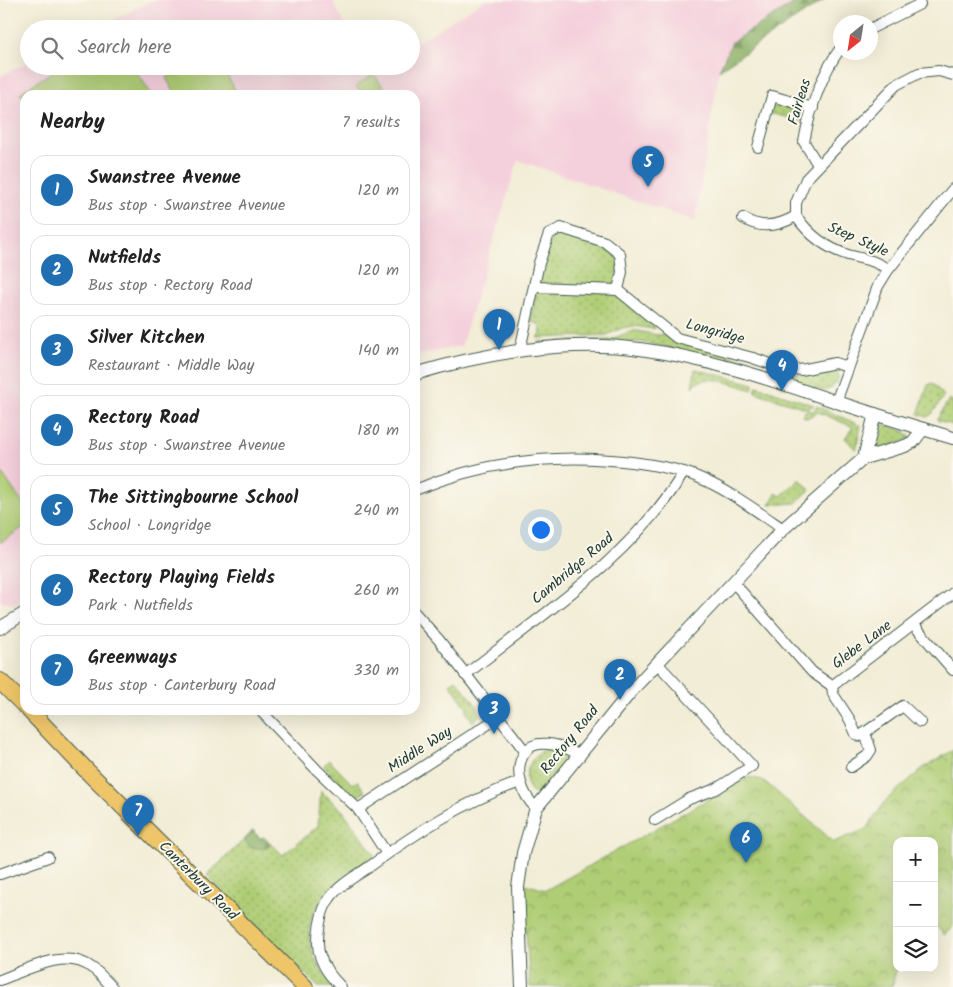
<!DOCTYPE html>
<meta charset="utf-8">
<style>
:root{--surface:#fff;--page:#f2f2f2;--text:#222;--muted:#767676;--line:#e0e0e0;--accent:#1f6fb2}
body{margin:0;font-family:Kalam,sans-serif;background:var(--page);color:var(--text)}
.controls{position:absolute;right:15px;bottom:15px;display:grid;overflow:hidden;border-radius:10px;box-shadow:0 5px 20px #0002}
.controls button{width:45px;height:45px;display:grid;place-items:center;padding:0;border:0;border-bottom:1px solid var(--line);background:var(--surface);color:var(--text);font:25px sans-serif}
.compass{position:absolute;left:833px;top:15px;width:45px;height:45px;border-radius:50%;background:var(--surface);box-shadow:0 5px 20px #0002;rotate:210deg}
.you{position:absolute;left:540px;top:529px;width:18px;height:18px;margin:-12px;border:4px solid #fff;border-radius:50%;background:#1a73e8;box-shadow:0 0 0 8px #1a73e833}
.badge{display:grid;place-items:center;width:32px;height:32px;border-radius:50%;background:var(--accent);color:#fff;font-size:16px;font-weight:700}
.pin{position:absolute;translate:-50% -41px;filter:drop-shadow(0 1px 2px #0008)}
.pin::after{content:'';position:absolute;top:26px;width:18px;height:15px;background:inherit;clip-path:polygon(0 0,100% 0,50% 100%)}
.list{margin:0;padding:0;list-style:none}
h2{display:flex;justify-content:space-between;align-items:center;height:65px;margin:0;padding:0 20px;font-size:21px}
h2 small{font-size:16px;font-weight:400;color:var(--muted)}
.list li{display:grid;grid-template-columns:32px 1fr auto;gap:15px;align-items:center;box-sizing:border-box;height:70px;margin:0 10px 10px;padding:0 10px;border:1px solid var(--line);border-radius:15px}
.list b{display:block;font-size:19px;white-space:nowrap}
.list p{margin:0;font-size:16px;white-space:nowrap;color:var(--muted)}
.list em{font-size:16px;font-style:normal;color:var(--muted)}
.icon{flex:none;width:28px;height:28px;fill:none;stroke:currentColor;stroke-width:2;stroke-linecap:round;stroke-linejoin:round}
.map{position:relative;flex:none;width:953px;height:987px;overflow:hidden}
.search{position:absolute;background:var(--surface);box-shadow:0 5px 20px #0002;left:20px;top:20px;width:400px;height:55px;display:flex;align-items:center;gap:12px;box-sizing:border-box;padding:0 18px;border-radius:28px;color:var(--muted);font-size:19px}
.panel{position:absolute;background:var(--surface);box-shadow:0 5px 20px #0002;left:20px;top:90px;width:400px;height:625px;border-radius:15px}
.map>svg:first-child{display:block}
.built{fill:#f4cfdc}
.grass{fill:url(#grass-dots);stroke:#678554}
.forest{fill:url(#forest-firs);stroke:#55764d}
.park{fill:url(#park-crowns);stroke:#678554}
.pitch{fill:#afcd74;stroke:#678554}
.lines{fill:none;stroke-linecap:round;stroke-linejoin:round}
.minor-casing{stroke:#3f574c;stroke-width:12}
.tertiary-casing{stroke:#3f574c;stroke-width:14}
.primary-casing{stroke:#3f574c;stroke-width:18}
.minor{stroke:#fff;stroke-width:10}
.tertiary{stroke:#fff;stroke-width:12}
.primary{stroke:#eec569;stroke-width:16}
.labels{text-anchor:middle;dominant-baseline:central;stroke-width:4;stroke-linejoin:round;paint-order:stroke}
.street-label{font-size:15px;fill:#1f3d34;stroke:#fbf7ec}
</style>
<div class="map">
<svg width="953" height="987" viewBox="0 0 953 987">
<defs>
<pattern id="grass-dots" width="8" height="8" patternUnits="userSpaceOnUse" patternTransform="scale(1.25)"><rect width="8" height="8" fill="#afcd74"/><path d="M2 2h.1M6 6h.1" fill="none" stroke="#8ea860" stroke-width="1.8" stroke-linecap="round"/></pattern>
<pattern id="forest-firs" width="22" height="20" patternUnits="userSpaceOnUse" patternTransform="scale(1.25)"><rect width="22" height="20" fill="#8bb066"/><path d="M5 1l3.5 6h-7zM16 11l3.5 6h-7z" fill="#719055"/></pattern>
<pattern id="park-crowns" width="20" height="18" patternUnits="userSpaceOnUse" patternTransform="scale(1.25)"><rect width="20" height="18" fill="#afcd74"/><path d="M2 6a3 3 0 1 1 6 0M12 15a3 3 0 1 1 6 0" fill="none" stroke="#8ea860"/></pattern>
</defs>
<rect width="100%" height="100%" fill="#fbf7ec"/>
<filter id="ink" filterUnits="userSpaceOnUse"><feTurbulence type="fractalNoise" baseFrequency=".02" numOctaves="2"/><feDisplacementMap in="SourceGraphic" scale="10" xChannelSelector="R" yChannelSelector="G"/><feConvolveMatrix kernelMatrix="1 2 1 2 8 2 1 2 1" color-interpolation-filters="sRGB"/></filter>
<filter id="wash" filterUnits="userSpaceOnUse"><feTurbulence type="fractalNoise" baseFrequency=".0096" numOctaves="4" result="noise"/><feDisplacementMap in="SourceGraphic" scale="20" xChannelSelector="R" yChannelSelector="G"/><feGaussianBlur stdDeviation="1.12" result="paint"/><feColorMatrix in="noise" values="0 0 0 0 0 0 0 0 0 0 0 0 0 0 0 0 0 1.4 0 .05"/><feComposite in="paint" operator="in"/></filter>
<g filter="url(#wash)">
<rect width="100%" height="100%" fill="#f2edd6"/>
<g class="built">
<polygon points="153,0 332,0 347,29 95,29"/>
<polygon points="485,0 799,0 732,42 719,70 695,221 518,160 461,346 415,356 415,95 25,95 25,597 14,604 0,601 0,76 29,62 29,66 367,66 370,72 380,66 411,66 411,46"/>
</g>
<g class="grass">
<polygon points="777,104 796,107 805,113 802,121 769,113 774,105"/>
<polygon points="561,228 580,233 620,254 615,293 655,327 653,329 634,326 622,328 607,335 537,338 541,334 540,325 530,321 549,234"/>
<path d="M633,330L657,335L666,334L785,373L800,374L835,369L839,375C837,386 833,388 823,391L721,358L640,342H539L610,340Z"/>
<path d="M695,369L754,384L752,390C734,385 705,371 692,387Z"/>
<polygon points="932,383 944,396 932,414 927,417 918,414 928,385"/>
<polygon points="757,386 814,405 808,409 755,392"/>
<polygon points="949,399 953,401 953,425 937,420"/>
<polygon points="817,406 861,426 856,450 845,438 853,427 818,412 807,418 802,416 805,411 813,411"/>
<polygon points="884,424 906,432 911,438 876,452 871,447 877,428"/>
<polygon points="800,479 810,490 796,503 769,505 776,493 781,496"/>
<polygon points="456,679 477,706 479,716 473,722 466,711 468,709 450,684"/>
<path d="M550,748L566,752L569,755L540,795H536C516,781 530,753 550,748Z"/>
<polygon points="329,760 352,784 358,781 365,792 356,797 351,795 323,766"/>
<path d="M321,791L343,811L374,854L371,862C358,872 331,887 321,900C299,931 311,963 336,987H318L207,875L253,831L260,838L264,837L283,855L318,826Z"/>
</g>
<g class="forest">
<polygon points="799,0 824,0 719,70 732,42"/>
<polygon points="253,830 258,837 271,843 265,849 250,847 245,841"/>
</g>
<polygon class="park" points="953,750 953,927 944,935 934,923 934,841 897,841 897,965 893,984 890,987 530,987 525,919 525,884 546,890 748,777 763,780 834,842 866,829 887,799 922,769"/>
<g class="pitch">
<polygon points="61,66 133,66 152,95 25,95 25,100 20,93"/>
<polygon points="186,66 222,66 238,95 176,95 166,78"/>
<polygon points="374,74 389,95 362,95 356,86"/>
<polygon points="0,470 25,507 25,526 0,543"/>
</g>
</g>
<g filter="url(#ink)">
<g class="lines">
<defs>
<g id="minor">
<polyline points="870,29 920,4"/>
<polyline points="758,147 772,96 813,108"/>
<path d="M818,165L804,142C810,109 821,75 840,49"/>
<polyline points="796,216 796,203 806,179 896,85 919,73 939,71 953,75"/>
<path d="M796,216C809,235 826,248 848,255C863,259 876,260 888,270"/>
<path d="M743,218C761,230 779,226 796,216"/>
<polyline points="534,287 618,290"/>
<polyline points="520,350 539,263 549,234 561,228 605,242 620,254 622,272 618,290 677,338 753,358 779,367 801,370 835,363 848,367"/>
<polyline points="836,402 878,286 888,270 953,189"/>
<path d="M415,490C484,461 558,453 632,462C655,465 681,469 702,479C731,492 757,511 783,529"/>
<polyline points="733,582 812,672 832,686 953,593"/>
<polyline points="415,613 439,640 525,751"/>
<polyline points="914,625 953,670"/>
<path d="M465,675C543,614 632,557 684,472"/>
<polyline points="832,686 833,694 850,720 856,734 860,736 903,706 920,722"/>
<polyline points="260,710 317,770 358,809 387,854"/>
<polyline points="851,767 867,756 871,750 865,733"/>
<path d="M536,808C522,795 512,768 526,751C537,737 568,746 580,756"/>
<polyline points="358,809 499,717"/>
<polyline points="655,820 689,799 716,789 752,766 657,663"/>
<polyline points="0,874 48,857"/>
<path d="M0,980C27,970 66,947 92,968C100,973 106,981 112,987"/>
<path d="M341,987C332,978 324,969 320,956C315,941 320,910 330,898C339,885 356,876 369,867C417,832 463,802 520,782"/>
</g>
<g id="tertiary">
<path d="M415,374C484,353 567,339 640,349C707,358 769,379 834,401C873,414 913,426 953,438"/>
<polyline points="864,458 875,414"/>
<polyline points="0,628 25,613"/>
<polyline points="522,987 518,887 523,853 536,808 633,689 783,529 864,458 905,446 913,442 923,429"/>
</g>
<g id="primary">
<polyline points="0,681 25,706"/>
<polyline points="29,710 89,773 305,987"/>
</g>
</defs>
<use href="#minor" class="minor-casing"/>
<use href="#tertiary" class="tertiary-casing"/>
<use href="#primary" class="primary-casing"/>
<use href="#minor" class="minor"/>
<use href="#tertiary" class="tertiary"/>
<use href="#primary" class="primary"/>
</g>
</g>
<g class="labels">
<g class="street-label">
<text transform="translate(800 102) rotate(-73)">Fairleas</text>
<text transform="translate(858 240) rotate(24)">Step Style</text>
<text transform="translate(715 332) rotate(15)">Longridge</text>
<text transform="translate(573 569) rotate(-40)">Cambridge Road</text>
<text transform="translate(862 645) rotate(-37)">Glebe Lane</text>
<text transform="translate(570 740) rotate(-51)">Rectory Road</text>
<text transform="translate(420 750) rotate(-33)">Middle Way</text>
<text transform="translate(198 881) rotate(45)">Canterbury Road</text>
</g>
</g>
</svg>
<div class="controls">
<button>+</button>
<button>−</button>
<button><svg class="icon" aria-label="layers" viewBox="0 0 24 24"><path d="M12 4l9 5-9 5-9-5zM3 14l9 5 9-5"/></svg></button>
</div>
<svg class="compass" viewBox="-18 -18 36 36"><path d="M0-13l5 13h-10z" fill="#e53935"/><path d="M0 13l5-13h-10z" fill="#767676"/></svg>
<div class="you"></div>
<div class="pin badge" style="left:499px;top:350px">1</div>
<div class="pin badge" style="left:620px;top:700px">2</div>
<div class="pin badge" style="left:494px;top:734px">3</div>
<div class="pin badge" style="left:782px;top:391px">4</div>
<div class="pin badge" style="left:648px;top:187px">5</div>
<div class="pin badge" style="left:746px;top:863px">6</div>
<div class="pin badge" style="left:138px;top:836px">7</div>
<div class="search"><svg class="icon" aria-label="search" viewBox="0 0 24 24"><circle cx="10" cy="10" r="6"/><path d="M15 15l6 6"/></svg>Search here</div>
<section class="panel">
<h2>Nearby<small>7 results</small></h2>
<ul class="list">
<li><span class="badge">1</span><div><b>Swanstree Avenue</b><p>Bus stop · Swanstree Avenue</p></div><em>120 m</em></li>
<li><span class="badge">2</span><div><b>Nutfields</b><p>Bus stop · Rectory Road</p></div><em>120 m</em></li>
<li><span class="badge">3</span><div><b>Silver Kitchen</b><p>Restaurant · Middle Way</p></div><em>140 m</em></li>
<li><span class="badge">4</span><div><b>Rectory Road</b><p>Bus stop · Swanstree Avenue</p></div><em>180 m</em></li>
<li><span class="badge">5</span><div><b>The Sittingbourne School</b><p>School · Longridge</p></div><em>240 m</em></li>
<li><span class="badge">6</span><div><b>Rectory Playing Fields</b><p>Park · Nutfields</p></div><em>260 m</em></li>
<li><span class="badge">7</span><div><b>Greenways</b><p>Bus stop · Canterbury Road</p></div><em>330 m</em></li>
</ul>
</section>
</div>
